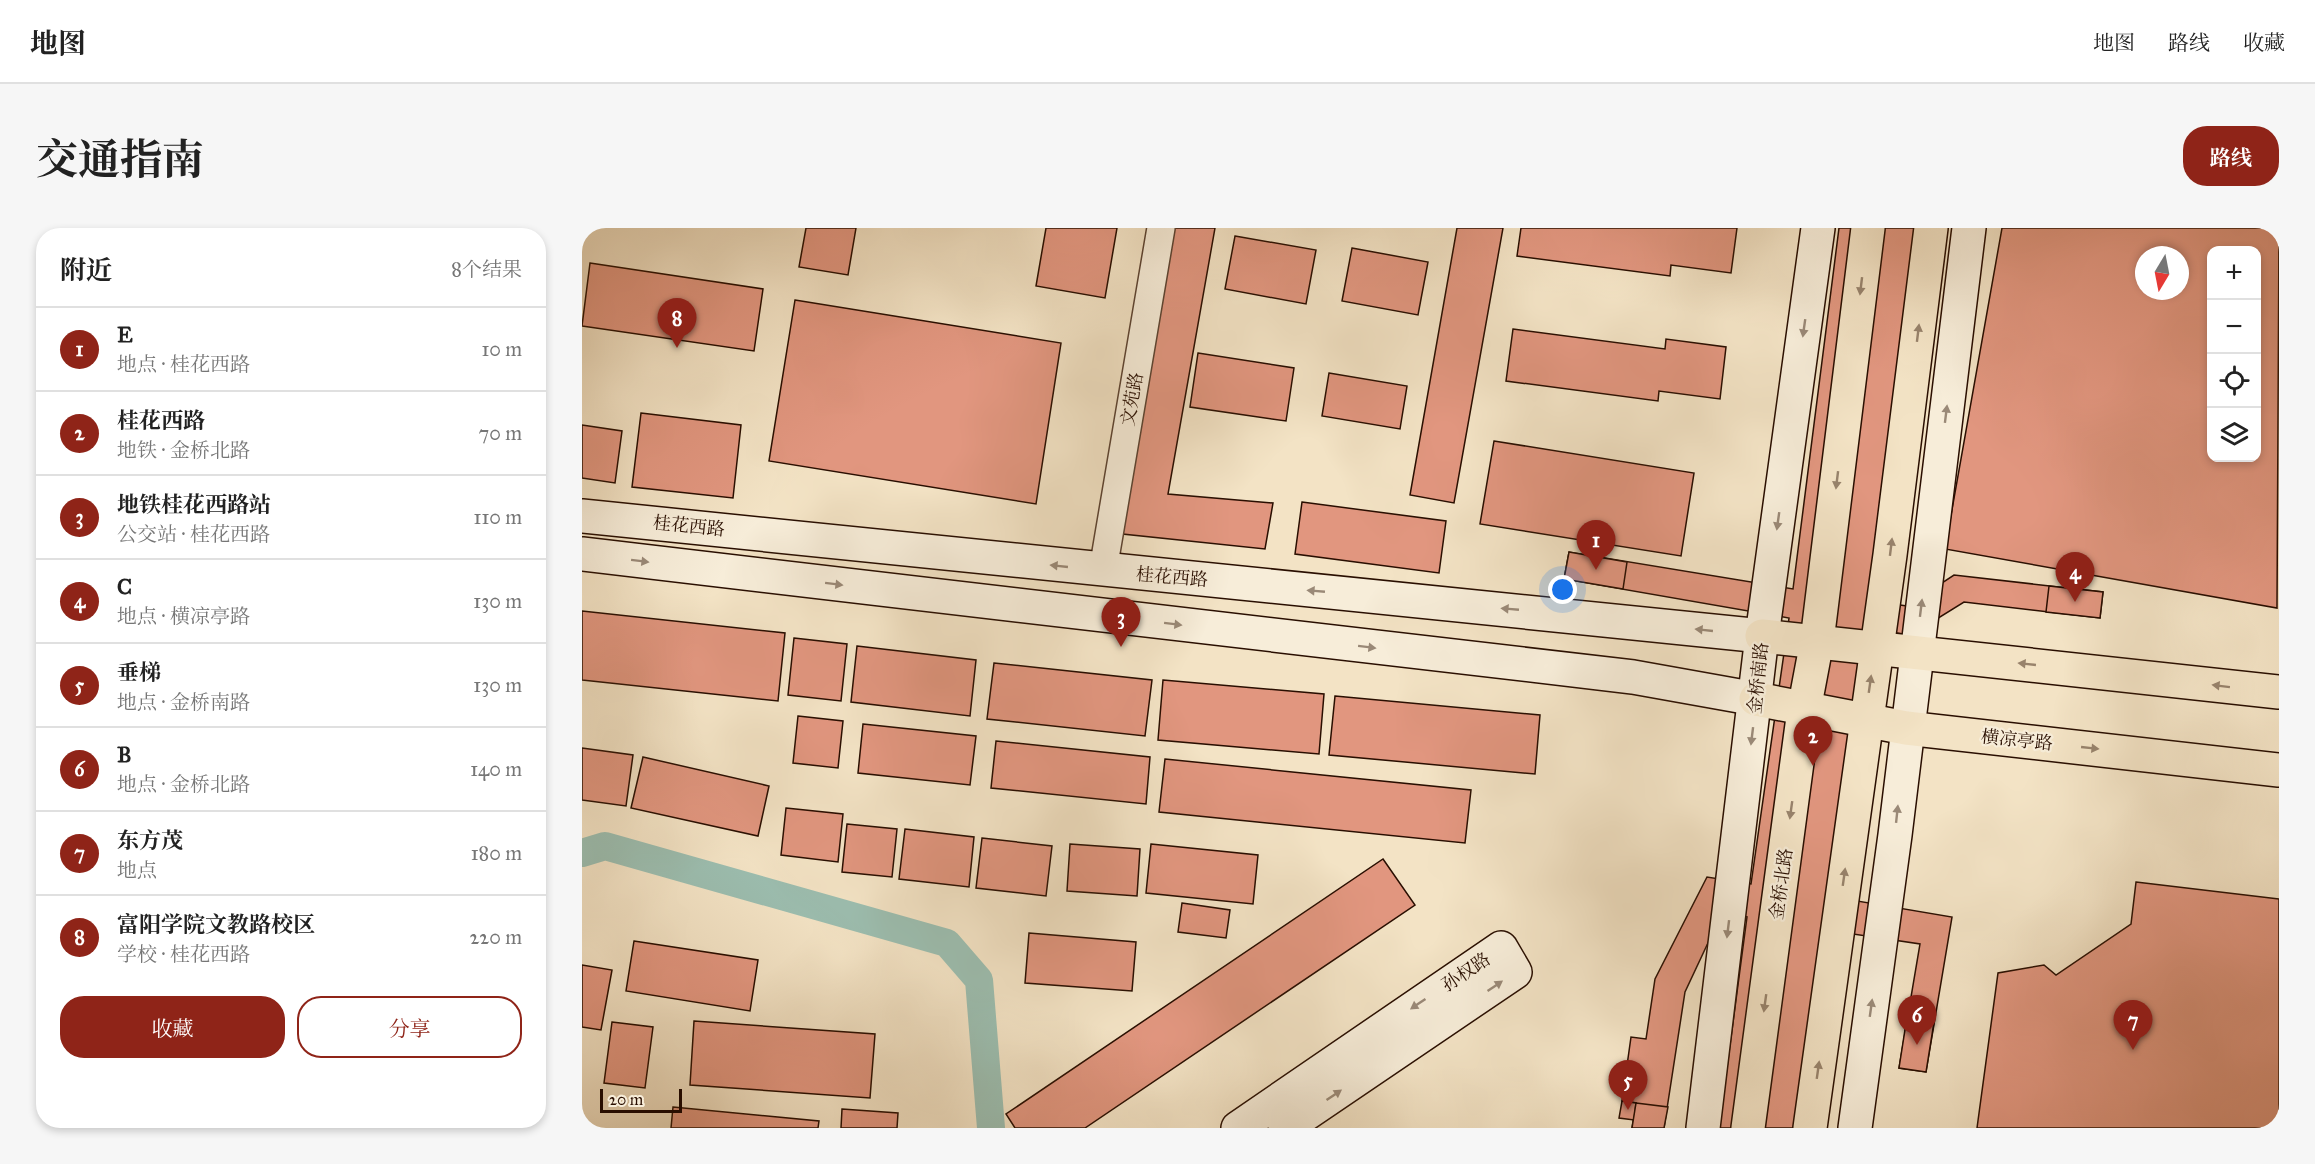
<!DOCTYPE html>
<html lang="zh">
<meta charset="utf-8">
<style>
:root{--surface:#fff;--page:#f6f6f6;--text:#222;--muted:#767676;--line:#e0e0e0;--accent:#8f2418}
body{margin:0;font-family:"IM FELL Great Primer","Noto Serif SC",serif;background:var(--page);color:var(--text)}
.controls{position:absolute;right:18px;top:18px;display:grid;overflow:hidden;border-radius:12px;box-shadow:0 3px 9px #0003}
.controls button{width:54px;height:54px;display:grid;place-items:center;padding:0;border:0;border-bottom:2px solid var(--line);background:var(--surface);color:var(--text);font:30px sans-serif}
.compass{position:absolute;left:1553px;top:18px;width:54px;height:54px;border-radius:50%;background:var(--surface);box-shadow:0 3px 9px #0003;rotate:190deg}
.scale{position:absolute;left:18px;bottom:15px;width:82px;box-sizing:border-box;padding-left:6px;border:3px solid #290e00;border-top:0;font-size:16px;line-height:21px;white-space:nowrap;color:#290e00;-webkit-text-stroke:4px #f7edd9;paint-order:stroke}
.you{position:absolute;left:981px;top:362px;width:21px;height:21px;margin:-15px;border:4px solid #fff;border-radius:50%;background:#1a73e8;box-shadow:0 0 0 9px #1a73e833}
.badge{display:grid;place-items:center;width:39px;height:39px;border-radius:50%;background:var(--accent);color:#fff;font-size:20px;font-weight:700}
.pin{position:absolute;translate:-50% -50px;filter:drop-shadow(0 2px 3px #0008)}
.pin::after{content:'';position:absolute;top:32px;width:21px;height:18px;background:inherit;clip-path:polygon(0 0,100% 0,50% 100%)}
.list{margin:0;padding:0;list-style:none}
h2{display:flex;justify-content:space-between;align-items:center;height:78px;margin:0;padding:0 24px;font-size:26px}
h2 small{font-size:20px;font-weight:400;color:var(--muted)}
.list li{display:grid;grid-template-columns:39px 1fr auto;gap:18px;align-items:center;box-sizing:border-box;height:84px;padding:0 24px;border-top:2px solid var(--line)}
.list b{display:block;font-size:22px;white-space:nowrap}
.list p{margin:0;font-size:20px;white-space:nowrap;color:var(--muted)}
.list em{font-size:20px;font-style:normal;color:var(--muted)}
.actions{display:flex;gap:12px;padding:18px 24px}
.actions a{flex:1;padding:14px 0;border:2px solid var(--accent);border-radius:24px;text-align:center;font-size:21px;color:var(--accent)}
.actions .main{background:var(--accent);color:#fff}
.icon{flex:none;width:33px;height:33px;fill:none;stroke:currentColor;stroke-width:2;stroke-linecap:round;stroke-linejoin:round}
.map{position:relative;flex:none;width:1697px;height:900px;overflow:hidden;border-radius:24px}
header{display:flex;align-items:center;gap:36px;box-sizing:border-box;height:84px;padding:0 30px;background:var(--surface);border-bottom:2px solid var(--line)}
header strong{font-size:28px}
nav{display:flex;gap:33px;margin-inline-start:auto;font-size:21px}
.intro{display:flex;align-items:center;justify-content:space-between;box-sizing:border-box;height:144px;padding:0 36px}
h1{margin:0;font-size:42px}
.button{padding:15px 27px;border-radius:24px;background:var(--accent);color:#fff;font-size:21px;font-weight:700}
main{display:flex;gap:36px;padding:0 36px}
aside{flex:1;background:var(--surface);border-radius:24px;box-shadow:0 3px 9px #0003}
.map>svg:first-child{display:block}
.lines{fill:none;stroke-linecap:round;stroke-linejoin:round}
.canal{stroke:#9cbeb0;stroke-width:28}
.building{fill:#e1967f;stroke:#290e00;stroke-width:1.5;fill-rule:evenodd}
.street-casing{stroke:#5c4331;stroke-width:30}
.secondary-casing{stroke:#290e00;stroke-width:36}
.primary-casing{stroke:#290e00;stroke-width:36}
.street{stroke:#f7edd9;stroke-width:27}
.secondary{stroke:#f7edd9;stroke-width:33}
.primary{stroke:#f3e3c5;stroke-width:33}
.oneway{fill:#98836c}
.oneway2{fill:#9a8977}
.labels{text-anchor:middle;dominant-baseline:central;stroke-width:4.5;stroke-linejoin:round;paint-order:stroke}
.street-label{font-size:18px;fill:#290e00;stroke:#f7edd9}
</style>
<header>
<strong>地图</strong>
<nav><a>地图</a><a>路线</a><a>收藏</a></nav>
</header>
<div class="intro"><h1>交通指南</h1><a class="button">路线</a></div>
<main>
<aside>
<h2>附近<small>8个结果</small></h2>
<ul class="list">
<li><span class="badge">1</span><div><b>E</b><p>地点 · 桂花西路</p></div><em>10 m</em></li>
<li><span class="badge">2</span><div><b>桂花西路</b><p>地铁 · 金桥北路</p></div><em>70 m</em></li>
<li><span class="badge">3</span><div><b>地铁桂花西路站</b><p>公交站 · 桂花西路</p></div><em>110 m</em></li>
<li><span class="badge">4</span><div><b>C</b><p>地点 · 横凉亭路</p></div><em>130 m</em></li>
<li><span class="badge">5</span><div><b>垂梯</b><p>地点 · 金桥南路</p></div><em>130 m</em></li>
<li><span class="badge">6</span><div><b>B</b><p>地点 · 金桥北路</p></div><em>140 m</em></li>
<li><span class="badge">7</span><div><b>东方茂</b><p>地点</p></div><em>180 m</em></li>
<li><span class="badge">8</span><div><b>富阳学院文教路校区</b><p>学校 · 桂花西路</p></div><em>220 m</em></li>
</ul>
<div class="actions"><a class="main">收藏</a><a>分享</a></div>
</aside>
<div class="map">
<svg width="1697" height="900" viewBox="0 0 1697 900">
<rect width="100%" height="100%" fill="#f3e3c5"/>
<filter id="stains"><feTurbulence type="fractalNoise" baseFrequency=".00333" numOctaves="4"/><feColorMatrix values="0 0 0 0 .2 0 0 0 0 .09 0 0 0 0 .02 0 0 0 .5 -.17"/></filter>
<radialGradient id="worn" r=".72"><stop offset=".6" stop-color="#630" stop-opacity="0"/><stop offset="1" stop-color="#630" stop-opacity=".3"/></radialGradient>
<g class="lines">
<polyline class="canal" points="0,625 23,618 365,715 397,752 409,900"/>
</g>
<g class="building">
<polygon points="224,0 274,0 266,47 217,39"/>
<polygon points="464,0 535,0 523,70 454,58"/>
<polygon points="587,0 633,0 586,266 691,275 683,321 531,305"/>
<polygon points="875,0 921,0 872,275 828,267"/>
<polygon points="939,0 1155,0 1149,45 1089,37 1088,48 935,28"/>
<polygon points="1257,0 1351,0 1304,375 1325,378 1372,347 1521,364 1518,390 1382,374 1329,407 1300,403 1263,671 1370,689 1344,844 1317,840 1338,716 1258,704 1231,900 1137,900 1165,689 1140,685 1103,764 1082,900 1050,900 1054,875 1040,873 1049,809 1064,811 1073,751 1125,649 1169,656 1207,390 982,351 987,324 1211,361"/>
<path d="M1420,0H1697L1695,380L1363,321ZM1630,22H1674V230H1630ZM1562,27H1598V63H1562Z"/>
<polygon points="653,8 734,22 724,76 643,61"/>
<polygon points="770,20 846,34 836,87 760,73"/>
<polygon points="8,35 181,61 172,123 0,98"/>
<polygon points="213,72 479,115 454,276 187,233"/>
<polygon points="931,101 1083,121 1084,111 1144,119 1138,171 1077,163 1076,173 924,153"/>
<polygon points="616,125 712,140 704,193 608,179"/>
<polygon points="747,145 825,158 818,201 740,188"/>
<polygon points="59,185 159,197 151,270 50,259"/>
<polygon points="0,197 40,203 33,255 0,250"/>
<polygon points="912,213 1112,245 1099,328 898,296"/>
<polygon points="720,274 864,293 857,345 713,326"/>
<polygon points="987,324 1045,334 1041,361 982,351"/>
<polygon points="1467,358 1521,364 1518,390 1464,384"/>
<polygon points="0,383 203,405 196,473 0,452"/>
<polygon points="212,410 265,416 259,473 206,467"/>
<polygon points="275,418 394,432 388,488 269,474"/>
<polygon points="412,435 570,452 563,508 405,491"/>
<polygon points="581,452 742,466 737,526 576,512"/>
<polygon points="753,468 958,487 953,546 747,527"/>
<polygon points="216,488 261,493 256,540 211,535"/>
<polygon points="281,496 394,508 388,557 276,545"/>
<polygon points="414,513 568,529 564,576 409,560"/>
<polygon points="0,520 51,527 44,578 0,572"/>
<polygon points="61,529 187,558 176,608 49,580"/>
<polygon points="583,531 889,562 883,615 577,584"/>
<polygon points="204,580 261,586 256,634 199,627"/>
<polygon points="265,596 315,601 310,649 260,644"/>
<polygon points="323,601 392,609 387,659 317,651"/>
<polygon points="400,610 470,618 464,668 394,660"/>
<polygon points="488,616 558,621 555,668 485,663"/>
<polygon points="569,616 676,627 671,676 564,665"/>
<polygon points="801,631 833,677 503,900 433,900 424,886"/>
<polygon points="1554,654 1697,671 1697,898 1694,900 1395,900 1416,745 1462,737 1474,747 1549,696"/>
<polygon points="600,675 648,682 644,710 596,704"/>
<polygon points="447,705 554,714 550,763 443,755"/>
<polygon points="52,713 176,732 168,783 44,763"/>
<polygon points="0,737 30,742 19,802 0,799"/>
<polygon points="1325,789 1352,794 1344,844 1317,840"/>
<polygon points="112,793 293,806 288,870 108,857"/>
<polygon points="30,794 71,799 63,860 22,855"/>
<polygon points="1040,873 1054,875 1052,892 1037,890"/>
<polygon points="1054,875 1086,879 1082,900 1050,900"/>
<polygon points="91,879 237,893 236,900 89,900"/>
<polygon points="260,881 316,885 315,900 259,900"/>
</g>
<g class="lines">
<defs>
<polyline id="street" points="521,342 579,0"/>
<g id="secondary">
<polyline points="0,288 1180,408"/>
<polyline points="0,326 1051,449 1174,471"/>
<polyline points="656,900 919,720 933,744 703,900"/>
<polyline points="1121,900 1180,408 1236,0"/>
<polyline points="1273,900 1313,607 1387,0"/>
</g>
<g id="primary">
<polyline points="1180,408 1697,464"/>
<polyline points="1174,471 1324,500 1697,542"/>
<polyline points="1166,900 1222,482 1235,413 1286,0"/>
<polyline points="1228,900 1308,327 1349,0"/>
</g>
</defs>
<use href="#street" class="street-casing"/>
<use href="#secondary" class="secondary-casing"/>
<use href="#primary" class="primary-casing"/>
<use href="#street" class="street"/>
<use href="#secondary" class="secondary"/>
<use href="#primary" class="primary"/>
</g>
<defs><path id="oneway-solid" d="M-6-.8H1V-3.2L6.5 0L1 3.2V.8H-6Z" transform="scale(1.5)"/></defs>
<g class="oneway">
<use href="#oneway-solid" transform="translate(1279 58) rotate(97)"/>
<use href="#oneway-solid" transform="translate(1336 105) rotate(-83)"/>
<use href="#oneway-solid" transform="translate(1255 252) rotate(97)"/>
<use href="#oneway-solid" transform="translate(1309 319) rotate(-83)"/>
<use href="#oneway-solid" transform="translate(1445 436) rotate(-174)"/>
<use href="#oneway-solid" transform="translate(1288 456) rotate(-82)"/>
<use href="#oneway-solid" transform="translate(1639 458) rotate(-173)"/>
<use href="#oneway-solid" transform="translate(1508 520) rotate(6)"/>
<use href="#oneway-solid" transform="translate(1209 582) rotate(98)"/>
<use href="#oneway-solid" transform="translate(1262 649) rotate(-82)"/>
<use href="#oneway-solid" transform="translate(1183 775) rotate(98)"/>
<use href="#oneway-solid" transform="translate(1236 842) rotate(-82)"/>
</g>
<g class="oneway2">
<use href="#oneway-solid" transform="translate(1222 100) rotate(98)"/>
<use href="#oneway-solid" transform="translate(1364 186) rotate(-83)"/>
<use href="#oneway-solid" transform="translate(1196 293) rotate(98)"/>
<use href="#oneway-solid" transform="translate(58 333) rotate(7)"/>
<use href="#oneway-solid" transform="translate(477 338) rotate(-174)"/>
<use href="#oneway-solid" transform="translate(252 356) rotate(7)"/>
<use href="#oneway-solid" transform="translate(734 363) rotate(-175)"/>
<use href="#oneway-solid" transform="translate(1339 380) rotate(-83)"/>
<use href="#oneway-solid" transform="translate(928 381) rotate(-175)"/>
<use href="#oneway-solid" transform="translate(591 396) rotate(7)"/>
<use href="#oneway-solid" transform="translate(1122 402) rotate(-174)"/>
<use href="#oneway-solid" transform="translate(785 419) rotate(7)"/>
<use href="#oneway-solid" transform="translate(1170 508) rotate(97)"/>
<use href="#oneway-solid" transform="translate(1315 586) rotate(-84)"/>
<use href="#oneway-solid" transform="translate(1146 701) rotate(97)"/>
<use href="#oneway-solid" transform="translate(913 758) rotate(-34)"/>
<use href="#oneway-solid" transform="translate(836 776) rotate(146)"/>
<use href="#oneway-solid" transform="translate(1289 780) rotate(-82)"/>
<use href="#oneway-solid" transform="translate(752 867) rotate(-34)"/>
</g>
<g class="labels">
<g class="street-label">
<text transform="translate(550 171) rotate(-80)">文苑路</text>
<text transform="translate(107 298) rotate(6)">桂花西路</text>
<text transform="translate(590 349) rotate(5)">桂花西路</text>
<text transform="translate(1176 450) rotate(-84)">金桥南路</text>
<text transform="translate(1435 512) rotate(6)">横凉亭路</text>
<text transform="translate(1199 656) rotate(-82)">金桥北路</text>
<text transform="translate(884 744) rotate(-34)">孙权路</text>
</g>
</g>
<rect width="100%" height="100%" filter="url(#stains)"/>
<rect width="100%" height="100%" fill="url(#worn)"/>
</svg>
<div class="controls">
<button>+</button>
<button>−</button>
<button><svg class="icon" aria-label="locate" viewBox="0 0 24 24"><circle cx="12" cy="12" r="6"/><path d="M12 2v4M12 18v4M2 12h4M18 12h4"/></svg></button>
<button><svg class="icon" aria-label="layers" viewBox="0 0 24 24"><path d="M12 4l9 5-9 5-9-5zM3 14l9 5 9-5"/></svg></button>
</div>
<svg class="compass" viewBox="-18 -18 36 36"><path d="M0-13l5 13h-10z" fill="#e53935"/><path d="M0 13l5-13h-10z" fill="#767676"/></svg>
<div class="scale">20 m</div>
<div class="you"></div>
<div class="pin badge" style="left:1014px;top:342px">1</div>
<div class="pin badge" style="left:1231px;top:538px">2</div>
<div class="pin badge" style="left:539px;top:419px">3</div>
<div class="pin badge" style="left:1493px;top:374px">4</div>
<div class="pin badge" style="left:1046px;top:882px">5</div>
<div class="pin badge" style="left:1335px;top:817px">6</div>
<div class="pin badge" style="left:1551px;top:822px">7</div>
<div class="pin badge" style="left:95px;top:120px">8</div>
</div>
</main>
